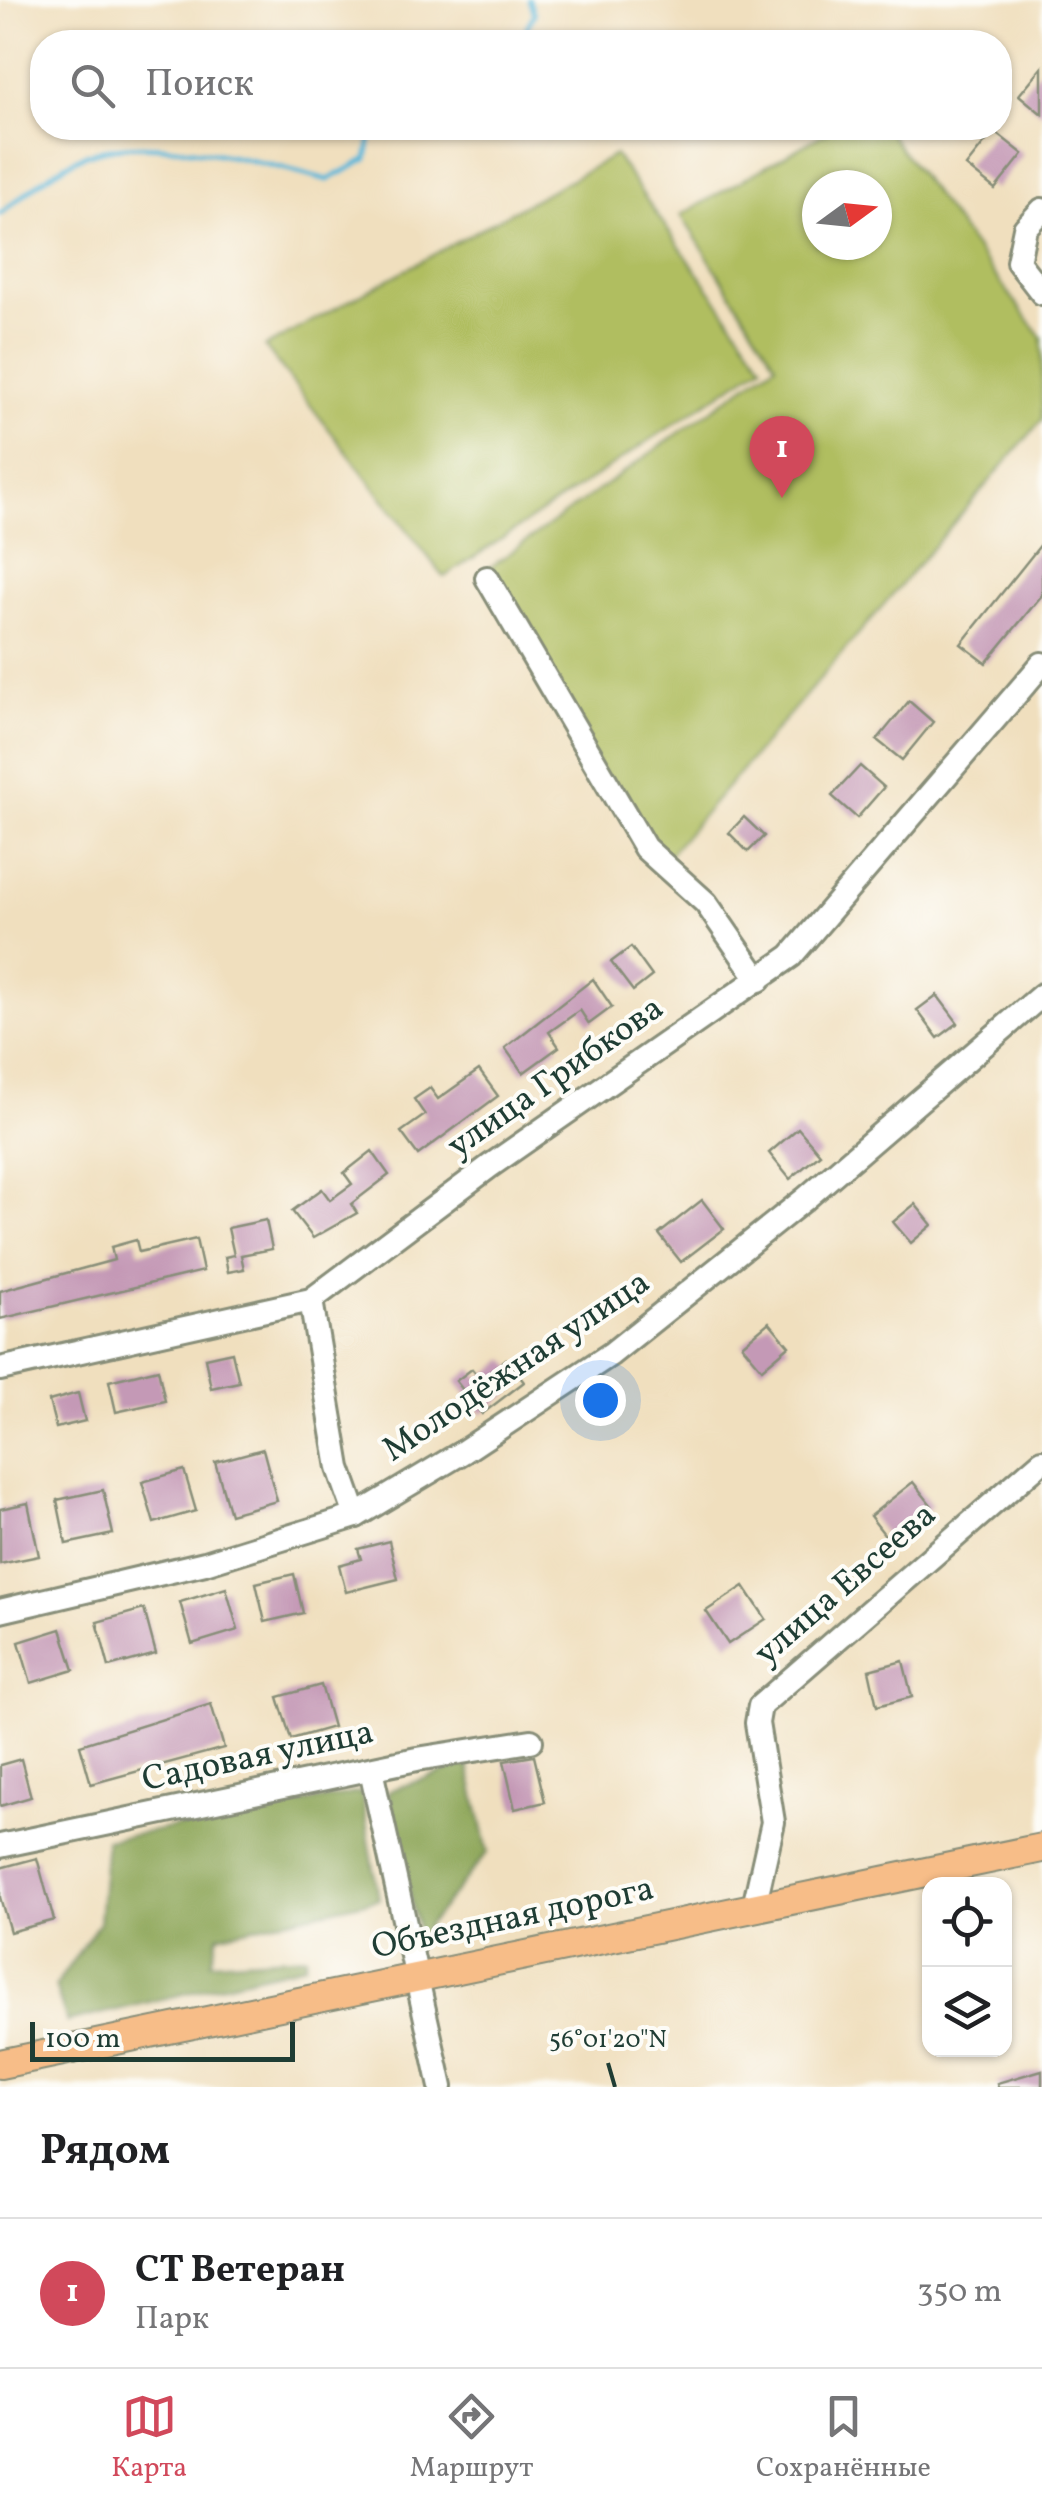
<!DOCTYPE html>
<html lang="ru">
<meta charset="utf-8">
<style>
:root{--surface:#fff;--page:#f2f2f2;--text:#202124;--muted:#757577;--line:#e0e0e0;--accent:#d1495b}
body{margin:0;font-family:Vollkorn,serif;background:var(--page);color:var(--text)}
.controls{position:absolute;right:30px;bottom:30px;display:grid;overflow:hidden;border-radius:20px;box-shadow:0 2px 8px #0004}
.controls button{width:90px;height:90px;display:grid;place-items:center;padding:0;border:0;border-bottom:2px solid var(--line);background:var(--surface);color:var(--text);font:50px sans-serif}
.compass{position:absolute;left:802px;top:170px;width:90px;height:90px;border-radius:50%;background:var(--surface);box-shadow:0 2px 8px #0004;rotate:75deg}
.scale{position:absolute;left:30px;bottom:25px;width:265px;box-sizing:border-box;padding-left:10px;border:5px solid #1f3d34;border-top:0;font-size:28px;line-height:35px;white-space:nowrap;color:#1f3d34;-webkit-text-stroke:8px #fdfcf7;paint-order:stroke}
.you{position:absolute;left:600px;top:1400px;width:35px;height:35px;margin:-25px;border:8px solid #fff;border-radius:50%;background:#1a73e8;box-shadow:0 0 0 15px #1a73e833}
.badge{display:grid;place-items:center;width:65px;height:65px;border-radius:50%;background:var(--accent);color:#fff;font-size:32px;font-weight:700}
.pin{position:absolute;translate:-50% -82px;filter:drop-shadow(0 2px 5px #0008)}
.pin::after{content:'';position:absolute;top:52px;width:35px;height:30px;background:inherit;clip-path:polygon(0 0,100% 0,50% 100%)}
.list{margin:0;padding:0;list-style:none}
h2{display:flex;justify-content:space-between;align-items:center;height:130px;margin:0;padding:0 40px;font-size:42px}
h2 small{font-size:32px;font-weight:400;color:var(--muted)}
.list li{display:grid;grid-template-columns:65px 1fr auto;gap:30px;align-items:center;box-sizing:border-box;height:150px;padding:0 40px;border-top:2px solid var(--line)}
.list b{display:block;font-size:38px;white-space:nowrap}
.list p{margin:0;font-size:32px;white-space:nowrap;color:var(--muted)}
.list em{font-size:32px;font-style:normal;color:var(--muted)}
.icon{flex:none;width:55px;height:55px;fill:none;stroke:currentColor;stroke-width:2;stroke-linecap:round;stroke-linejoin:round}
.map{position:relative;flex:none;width:1042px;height:2087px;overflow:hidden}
.search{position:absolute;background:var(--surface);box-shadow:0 2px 8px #0004;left:30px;right:30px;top:30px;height:110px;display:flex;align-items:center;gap:25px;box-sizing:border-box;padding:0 35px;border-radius:40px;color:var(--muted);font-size:38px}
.sheet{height:280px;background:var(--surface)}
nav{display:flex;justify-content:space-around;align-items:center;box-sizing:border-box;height:140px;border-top:2px solid var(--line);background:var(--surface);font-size:28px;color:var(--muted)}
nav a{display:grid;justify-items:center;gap:5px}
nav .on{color:var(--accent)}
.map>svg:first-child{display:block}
.green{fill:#b0be61;stroke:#687e4a;stroke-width:2.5;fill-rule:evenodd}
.forest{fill:#8ca557;stroke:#567146;stroke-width:2.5}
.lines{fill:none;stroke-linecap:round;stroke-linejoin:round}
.stream{stroke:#5bb8d9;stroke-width:5}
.building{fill:#c499b6}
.minor-casing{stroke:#888e79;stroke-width:28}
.major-casing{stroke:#888e79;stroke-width:32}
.minor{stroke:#fff;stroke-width:22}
.major{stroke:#f7bd88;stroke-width:28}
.ticks{fill:none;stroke:#1f3d34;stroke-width:4}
.labels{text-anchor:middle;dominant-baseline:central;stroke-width:8;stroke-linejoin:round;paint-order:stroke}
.street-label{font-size:35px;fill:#1f3d34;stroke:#fdfcf7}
.ticks-label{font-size:25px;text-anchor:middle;fill:#1f3d34;stroke:#fdfcf7;stroke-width:8;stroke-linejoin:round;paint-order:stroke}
</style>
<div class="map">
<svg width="1042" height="2087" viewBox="0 0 1042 2087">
<rect width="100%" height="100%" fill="#fdfcf7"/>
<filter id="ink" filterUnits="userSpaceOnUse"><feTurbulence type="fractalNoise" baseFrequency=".01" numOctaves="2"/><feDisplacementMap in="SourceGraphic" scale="20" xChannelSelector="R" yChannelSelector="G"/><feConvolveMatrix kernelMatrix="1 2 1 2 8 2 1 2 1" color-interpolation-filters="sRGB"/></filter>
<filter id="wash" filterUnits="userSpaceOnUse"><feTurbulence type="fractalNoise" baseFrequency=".0048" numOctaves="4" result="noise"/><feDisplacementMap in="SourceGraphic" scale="40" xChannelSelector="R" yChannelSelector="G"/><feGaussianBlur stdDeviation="2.25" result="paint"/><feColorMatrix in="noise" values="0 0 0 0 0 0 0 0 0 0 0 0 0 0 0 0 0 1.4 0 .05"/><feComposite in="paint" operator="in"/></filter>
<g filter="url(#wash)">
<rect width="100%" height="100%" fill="#f0dfbe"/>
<g class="green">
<path d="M834,128H885L1042,338V420L660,865L479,575L776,364L681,215ZM817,185H877V245H817Z"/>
<polygon points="615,155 763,365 444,577 265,347"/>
</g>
<g class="forest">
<polygon points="468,1764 488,1852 419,1936 388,1791"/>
<polygon points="361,1792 379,1899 218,1935 211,1962 306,1956 304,1965 67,2022 55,1986 99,1923 106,1840"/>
</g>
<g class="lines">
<g class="stream">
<polyline points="519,42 534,14 529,0"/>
<path d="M0,214C29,191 61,161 98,151C161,135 266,163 328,180L367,159L373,128"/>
</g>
</g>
<g id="blocks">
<g class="building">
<polygon points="1042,67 1042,114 1019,95"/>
<polygon points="994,131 1023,154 995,189 966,166"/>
<polygon points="1042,543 1042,595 986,663 961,644"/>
<polygon points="909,701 933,722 902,760 877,740"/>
<polygon points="860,766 884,787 857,818 832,796"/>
<polygon points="744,817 764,836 748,852 729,833"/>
<polygon points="631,947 652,976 633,991 611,962"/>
<polygon points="593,979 612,1007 589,1024 580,1010 549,1032 559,1047 523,1073 505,1048"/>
<polygon points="937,995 958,1023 938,1038 917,1010"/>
<polygon points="479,1070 498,1096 418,1155 401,1132 425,1115 414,1099 430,1088 438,1099"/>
<polygon points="798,1128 820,1154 790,1179 769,1153"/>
<polygon points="372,1151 389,1175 351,1204 357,1213 313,1238 292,1211 322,1189 330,1200 352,1184 344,1173"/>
<polygon points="702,1200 724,1229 681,1262 659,1234"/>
<polygon points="915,1204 932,1225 911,1243 893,1222"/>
<polygon points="266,1220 272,1249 241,1255 244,1269 228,1272 225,1257 234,1255 228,1228"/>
<polygon points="196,1239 203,1271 0,1319 0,1291 114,1260 111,1247 136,1240 139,1252"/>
<polygon points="769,1322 789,1346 762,1369 742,1345"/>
<polygon points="232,1352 239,1382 211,1388 205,1358"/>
<polygon points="506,1359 524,1382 482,1414 456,1381 472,1369 480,1379"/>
<polygon points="158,1369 165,1401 116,1412 109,1381"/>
<polygon points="78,1393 85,1421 56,1428 49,1401"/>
<polygon points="263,1449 277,1501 230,1514 215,1462"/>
<polygon points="184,1470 196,1511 154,1523 142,1482"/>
<polygon points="913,1482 932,1506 888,1539 870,1516"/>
<polygon points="103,1490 113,1534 66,1544 57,1500"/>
<polygon points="28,1503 39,1556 0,1564 0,1509"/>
<polygon points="389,1541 398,1579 346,1592 339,1565 361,1559 358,1549"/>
<polygon points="294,1574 303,1613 265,1622 256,1583"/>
<polygon points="744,1586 766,1619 728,1644 706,1611"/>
<polygon points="226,1588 238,1630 192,1644 180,1602"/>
<polygon points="144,1609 156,1654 109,1667 97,1622"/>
<polygon points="61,1629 74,1670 31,1683 19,1642"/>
<polygon points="903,1661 912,1697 877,1706 869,1670"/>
<polygon points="321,1685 333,1727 291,1739 278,1697"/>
<polygon points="211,1704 224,1748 91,1784 80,1745"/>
<polygon points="534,1756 545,1802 515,1809 504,1761"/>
<polygon points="21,1759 31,1797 0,1806 0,1765"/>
<polygon points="37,1858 54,1920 10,1932 0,1897 0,1868"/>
<polygon points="1042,2070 1042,2087 998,2087 997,2083"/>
</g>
</g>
</g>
<g filter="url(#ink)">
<use href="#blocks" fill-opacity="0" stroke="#888e79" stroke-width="2.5"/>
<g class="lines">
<defs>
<g id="minor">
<polyline points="1042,210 1025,228 1018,262 1042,293"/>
<polyline points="487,578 645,848 706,903 759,980"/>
<polyline points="311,1300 339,1468 356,1516"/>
<polyline points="0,1369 311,1300 490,1166 791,956 1042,664"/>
<polyline points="0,1611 205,1563 356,1516 463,1452 611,1354 805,1199 1042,995"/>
<polyline points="371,1770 441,2087"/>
<polyline points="0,1846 417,1759 531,1741"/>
<polyline points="754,1907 773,1822 757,1723 760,1706 1042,1461"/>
</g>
<polyline id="major" points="0,2064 1042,1848"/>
</defs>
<use href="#minor" class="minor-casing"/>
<use href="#major" class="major-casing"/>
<use href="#minor" class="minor"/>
<use href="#major" class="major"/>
</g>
</g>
<path class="ticks" d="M608,2063L615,2087"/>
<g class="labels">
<g class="street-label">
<text transform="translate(556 1078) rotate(-35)">улица Грибкова</text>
<text transform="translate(517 1367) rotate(-34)">Молодёжная улица</text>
<text transform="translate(846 1585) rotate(-41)">улица Евсеева</text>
<text transform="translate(258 1757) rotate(-12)">Садовая улица</text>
<text transform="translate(513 1919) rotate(-12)">Объездная дорога</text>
</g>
</g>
<g class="ticks-label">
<text x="608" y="2047">56°01'20"N</text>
</g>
</svg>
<div class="controls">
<button><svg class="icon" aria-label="locate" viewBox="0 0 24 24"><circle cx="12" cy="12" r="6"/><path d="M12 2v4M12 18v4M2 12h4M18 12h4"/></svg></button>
<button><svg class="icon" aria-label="layers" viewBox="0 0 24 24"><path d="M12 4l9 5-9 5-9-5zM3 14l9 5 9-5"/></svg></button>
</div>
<svg class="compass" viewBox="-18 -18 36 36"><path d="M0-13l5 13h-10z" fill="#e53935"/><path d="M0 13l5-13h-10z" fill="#757577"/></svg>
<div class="scale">100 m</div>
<div class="you"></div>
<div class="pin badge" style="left:782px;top:498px">1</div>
<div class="search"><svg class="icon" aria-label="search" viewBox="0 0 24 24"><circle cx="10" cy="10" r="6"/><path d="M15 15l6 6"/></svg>Поиск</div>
</div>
<section class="sheet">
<h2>Рядом<small></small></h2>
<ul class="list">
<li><span class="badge">1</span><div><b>СТ Ветеран</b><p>Парк</p></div><em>350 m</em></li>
</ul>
</section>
<nav>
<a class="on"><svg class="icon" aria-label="map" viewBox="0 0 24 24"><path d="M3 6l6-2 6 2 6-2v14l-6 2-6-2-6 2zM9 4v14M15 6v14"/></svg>Карта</a>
<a><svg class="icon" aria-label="directions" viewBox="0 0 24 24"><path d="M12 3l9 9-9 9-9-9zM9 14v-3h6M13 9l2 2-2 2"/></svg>Маршрут</a>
<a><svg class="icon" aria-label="saved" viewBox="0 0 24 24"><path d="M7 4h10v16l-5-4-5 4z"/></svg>Сохранённые</a>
</nav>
